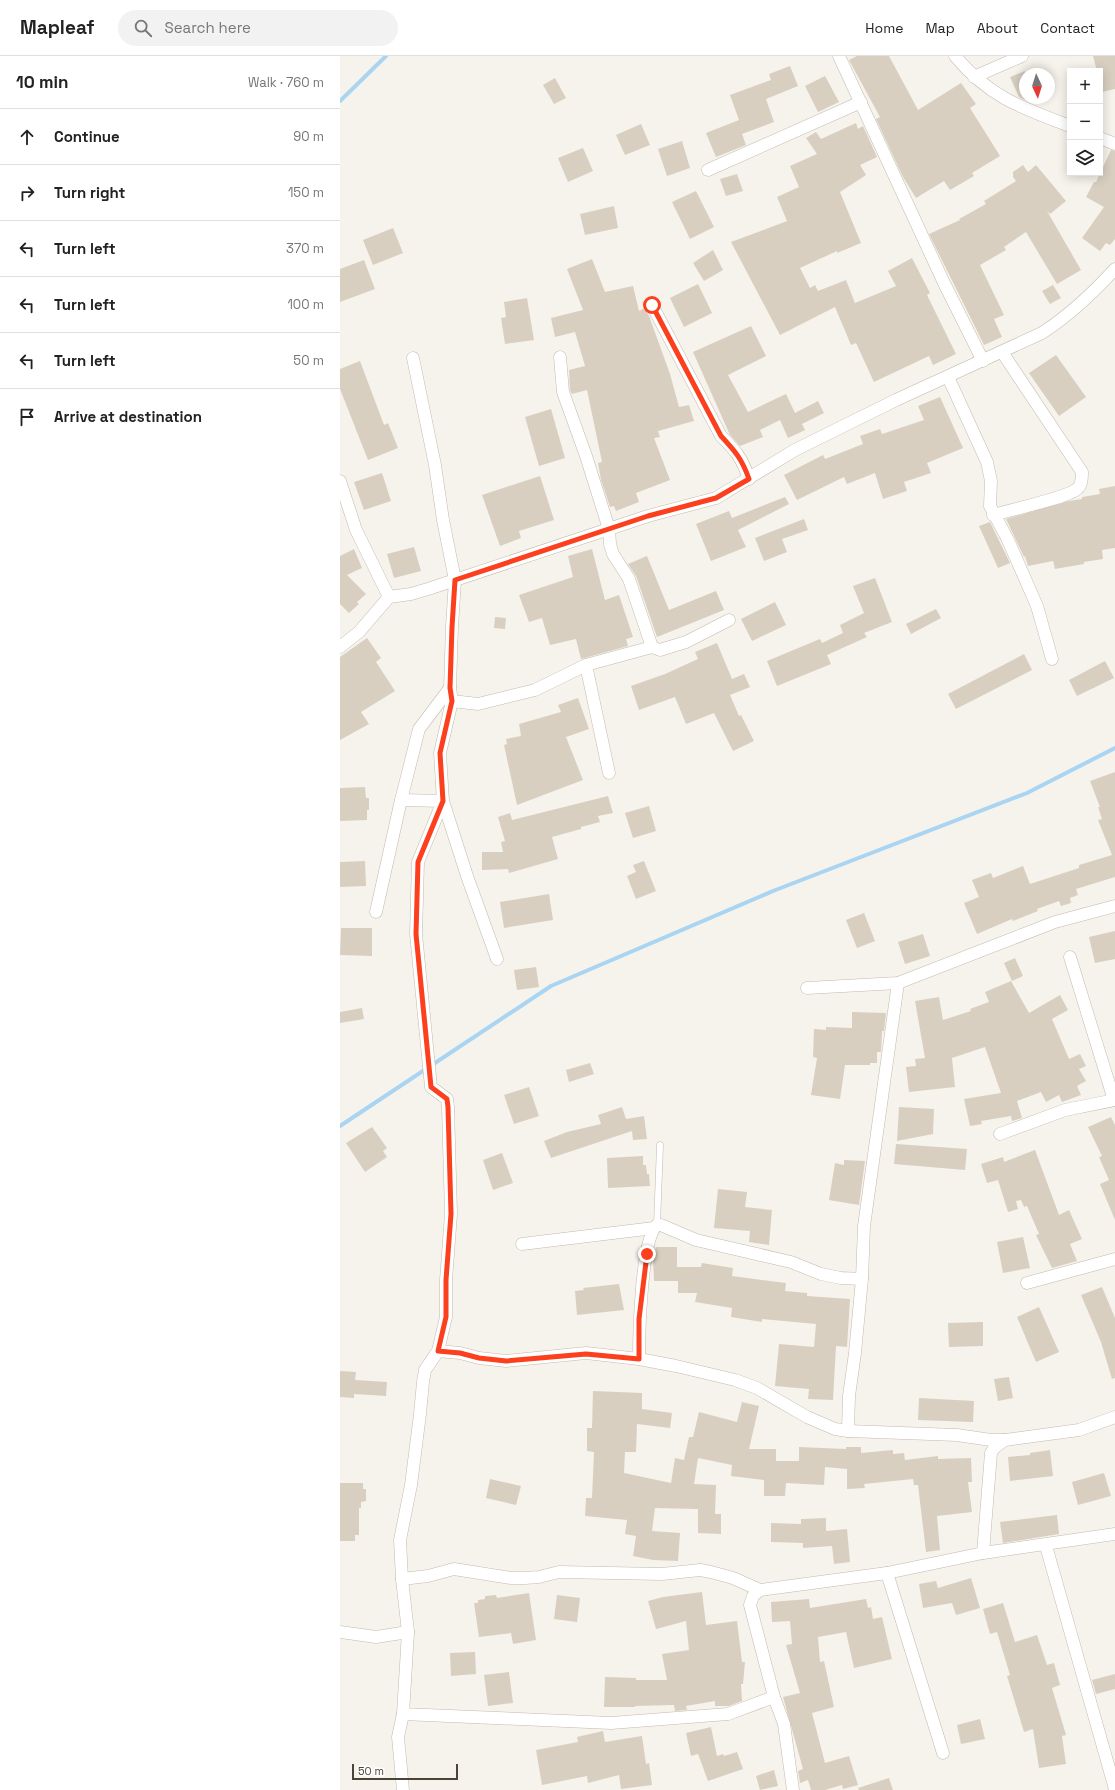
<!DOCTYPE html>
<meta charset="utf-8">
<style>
:root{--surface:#fff;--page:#f2f2f2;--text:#222;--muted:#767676;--line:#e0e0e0}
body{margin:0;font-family:"Space Grotesk",sans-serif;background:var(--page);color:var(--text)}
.controls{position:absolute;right:12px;top:12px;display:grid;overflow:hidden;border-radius:0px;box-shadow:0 2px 10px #0003}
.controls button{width:36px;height:36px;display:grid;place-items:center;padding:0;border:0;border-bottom:1px solid var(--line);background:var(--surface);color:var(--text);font:20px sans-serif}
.compass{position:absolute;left:679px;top:12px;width:36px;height:36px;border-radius:50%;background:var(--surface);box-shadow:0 2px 10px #0003;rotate:176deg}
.scale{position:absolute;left:12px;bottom:10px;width:106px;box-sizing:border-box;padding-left:4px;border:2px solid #4b4439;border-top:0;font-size:11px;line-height:14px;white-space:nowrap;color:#4b4439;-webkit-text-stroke:3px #fff;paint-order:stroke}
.stop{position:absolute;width:12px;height:12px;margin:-9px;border:3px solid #fc3f1d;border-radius:50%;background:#fff}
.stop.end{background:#fc3f1d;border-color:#fff;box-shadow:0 1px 4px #0008}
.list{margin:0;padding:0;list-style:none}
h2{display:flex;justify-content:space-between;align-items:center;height:52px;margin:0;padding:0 16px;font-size:17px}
h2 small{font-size:13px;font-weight:400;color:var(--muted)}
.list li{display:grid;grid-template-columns:26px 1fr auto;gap:12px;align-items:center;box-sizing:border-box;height:56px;padding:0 16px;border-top:1px solid var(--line)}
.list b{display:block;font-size:15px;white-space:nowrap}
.list em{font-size:13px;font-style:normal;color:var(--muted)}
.icon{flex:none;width:22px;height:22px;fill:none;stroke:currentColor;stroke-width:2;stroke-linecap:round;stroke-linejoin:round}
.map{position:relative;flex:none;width:775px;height:1734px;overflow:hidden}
header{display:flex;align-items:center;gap:24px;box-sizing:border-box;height:56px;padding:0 20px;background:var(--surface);border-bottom:1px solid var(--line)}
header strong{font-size:19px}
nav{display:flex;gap:22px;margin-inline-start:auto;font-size:14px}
.search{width:280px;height:36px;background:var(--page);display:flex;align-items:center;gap:10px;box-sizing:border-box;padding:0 14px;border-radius:22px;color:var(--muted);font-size:15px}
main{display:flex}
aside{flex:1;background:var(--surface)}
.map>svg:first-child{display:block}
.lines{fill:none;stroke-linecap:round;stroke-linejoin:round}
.stream{stroke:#a9d4f2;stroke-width:4}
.building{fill:#d8cfc1}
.lane-casing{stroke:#c2bbae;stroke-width:7}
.street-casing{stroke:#c2bbae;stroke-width:13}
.lane{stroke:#fff;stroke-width:6}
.street{stroke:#fff;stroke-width:12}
.route{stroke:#fc3f1d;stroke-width:5}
</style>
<header>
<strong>Mapleaf</strong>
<div class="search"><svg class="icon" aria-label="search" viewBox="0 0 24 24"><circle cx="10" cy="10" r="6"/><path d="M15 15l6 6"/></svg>Search here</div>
<nav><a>Home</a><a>Map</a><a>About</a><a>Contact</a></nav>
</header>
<main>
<aside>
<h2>10 min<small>Walk · 760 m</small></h2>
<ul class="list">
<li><svg class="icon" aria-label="ahead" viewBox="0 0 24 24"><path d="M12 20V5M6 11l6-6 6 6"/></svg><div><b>Continue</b></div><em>90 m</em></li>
<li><svg class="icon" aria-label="right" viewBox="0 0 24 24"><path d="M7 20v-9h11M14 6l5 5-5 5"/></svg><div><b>Turn right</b></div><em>150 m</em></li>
<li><svg class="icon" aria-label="left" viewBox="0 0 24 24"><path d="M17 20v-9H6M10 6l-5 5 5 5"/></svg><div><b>Turn left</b></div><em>370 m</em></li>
<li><svg class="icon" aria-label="left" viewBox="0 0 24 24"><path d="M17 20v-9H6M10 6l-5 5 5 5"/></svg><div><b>Turn left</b></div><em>100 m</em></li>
<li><svg class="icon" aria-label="left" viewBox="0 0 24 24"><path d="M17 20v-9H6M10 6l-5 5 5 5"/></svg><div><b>Turn left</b></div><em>50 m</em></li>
<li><svg class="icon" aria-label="arrive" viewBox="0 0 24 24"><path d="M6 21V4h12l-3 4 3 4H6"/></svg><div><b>Arrive at destination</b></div></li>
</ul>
</aside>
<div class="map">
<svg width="775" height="1734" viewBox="0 0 775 1734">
<rect width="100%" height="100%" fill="#f6f3ec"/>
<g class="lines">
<g class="stream">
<polyline points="0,45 46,0"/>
<polyline points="0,1070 211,930 433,835 687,737 775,692"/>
</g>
</g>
<g class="building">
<polygon points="517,0 549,0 578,54 621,27 636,48 630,52 660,100 632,117 634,120 610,134 604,125 576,142 563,121 536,63 540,61 509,4"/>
<polygon points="753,0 775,0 775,33 762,36 760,27 760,15 757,15"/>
<polygon points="450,10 458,30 426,43 434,66 402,78 406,89 376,101 366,77 399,64 390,39 431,24 429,18"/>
<polygon points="685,15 685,44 679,41 670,21"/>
<polygon points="485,20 499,46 478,56 465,30"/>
<polygon points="215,22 226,42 214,48 203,29"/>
<polygon points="516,67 518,73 523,70 537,101 520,109 526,119 500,136 521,187 497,197 497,195 460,212 470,232 475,229 478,235 506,224 515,247 556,230 548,215 572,202 590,237 587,239 616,298 593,309 589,300 534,326 516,287 511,289 495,251 440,279 391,186 447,165 437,141 459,131 450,110 477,98 466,82 476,76 481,83"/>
<polygon points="301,68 310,89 285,99 276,79"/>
<polygon points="342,85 350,112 327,120 318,93"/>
<polygon points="243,92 253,115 228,126 218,102"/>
<polygon points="771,94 775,95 775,183 770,189 766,187 760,195 742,182 764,151 746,141 754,126 756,126"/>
<polygon points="683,109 688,116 696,109 726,145 710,158 707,155 741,214 717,228 686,176 664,191 666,194 640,209 664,259 654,263 662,281 644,289 589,178 620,164 619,163 646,148 644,145 676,125 673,121 673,116"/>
<polygon points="397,118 403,135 386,140 380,123"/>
<polygon points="356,135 374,171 350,183 332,146"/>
<polygon points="274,150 278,172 245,179 240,158"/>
<polygon points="53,172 63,197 33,209 23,184"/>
<polygon points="373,194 383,214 364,225 353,207"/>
<polygon points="252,203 265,236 293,230 299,255 305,252 309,260 330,318 339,351 349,349 354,365 318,375 320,381 314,382 330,424 296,437 299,446 276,455 274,450 270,451 261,424 258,407 262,406 247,334 232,338 230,334 229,314 245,310 235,276 215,281 211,262 243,254 227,213"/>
<polygon points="24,204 35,233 0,246 0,213"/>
<polygon points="358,228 372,257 344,271 330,242"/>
<polygon points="713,229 721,242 710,248 702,235"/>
<polygon points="187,242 194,284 165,288 161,262 166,261 164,246"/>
<polygon points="411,270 426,300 388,319 408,356 446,338 455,357 478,345 484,357 462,368 465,374 448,382 440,364 420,374 423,381 400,390 390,379 353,296"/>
<polygon points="716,299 746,341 719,360 689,317"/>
<polygon points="20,305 44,369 48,367 58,392 28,404 0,333 0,313"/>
<polygon points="600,341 623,392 587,407 591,417 564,426 567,435 543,443 535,417 507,428 504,421 457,444 444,419 483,399 485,403 523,388 520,380 540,373 542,378 584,364 578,350"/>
<polygon points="211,353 225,402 199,410 185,361"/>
<polygon points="42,417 51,445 24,454 14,426"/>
<polygon points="200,420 214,464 179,475 181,482 160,490 142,439"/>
<polygon points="775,430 775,492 762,494 763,503 744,506 744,508 715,513 713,505 688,510 685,500 684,501 666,463 729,445 742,443 742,441 760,438 759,433"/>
<polygon points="445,441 449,448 398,474 406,491 371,505 356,468 389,455 392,462"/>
<polygon points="464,463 468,474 442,483 447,496 424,505 415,482"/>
<polygon points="650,466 670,507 658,512 639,470"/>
<polygon points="74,491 81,515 54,522 47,498"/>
<polygon points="14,493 22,512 7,519 26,538 17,546 19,548 9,557 0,548 0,500"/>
<polygon points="252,493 265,544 279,539 293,581 286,583 288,590 241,603 236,583 210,589 202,562 189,566 179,539 233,521 228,500"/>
<polygon points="307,500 329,554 376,535 384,554 317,581 296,520 288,508"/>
<polygon points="535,522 552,566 524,577 527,581 487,599 491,608 437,630 427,605 480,583 482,587 503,577 500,569 524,557 513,530"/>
<polygon points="435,546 446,569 412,585 401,563"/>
<polygon points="596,553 601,562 571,578 566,568"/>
<polygon points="155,561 166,562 165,573 154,572"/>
<polygon points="27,582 41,602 36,606 55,635 21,656 29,668 0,684 0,601"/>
<polygon points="377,587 392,623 404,618 410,631 390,639 399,660 401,659 414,685 393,695 374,657 346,668 335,641 299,654 291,630 325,618 358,603 355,596"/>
<polygon points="684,598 692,614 616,653 608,638"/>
<polygon points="765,605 774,622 737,640 729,624"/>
<polygon points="238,642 249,673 226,681 243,724 177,749 164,689 167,688 166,683 181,680 179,668 221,656 218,649"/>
<polygon points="775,716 775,821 736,833 738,839 730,842 731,847 721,850 719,845 697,853 698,855 673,865 672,863 637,878 624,847 639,841 632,824 651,817 653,822 683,810 690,828 739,812 739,809 772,799 758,764 762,763 758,751 760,751 750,725"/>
<polygon points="25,731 26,742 29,742 29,754 27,754 27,764 0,765 0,732"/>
<polygon points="268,740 273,757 258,760 260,766 241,771 241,773 212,781 218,803 169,817 168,813 142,814 142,796 163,796 161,786 165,785 158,761 170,757 172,764"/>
<polygon points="309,750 316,775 293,782 285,757"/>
<polygon points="25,805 26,830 0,831 0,806"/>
<polygon points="304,805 316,835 296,843 287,820 296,816 293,809"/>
<polygon points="209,838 213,864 164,872 160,846"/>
<polygon points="524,857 535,885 517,892 506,864"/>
<polygon points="1,872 32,872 32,900 0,899"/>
<polygon points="775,875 775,903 755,907 749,881"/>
<polygon points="583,878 590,900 565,908 558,886"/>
<polygon points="675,902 683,920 672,925 664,907"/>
<polygon points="196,911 199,931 177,934 174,914"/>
<polygon points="671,925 689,957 720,939 728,954 712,963 729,1003 740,998 746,1010 739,1013 746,1025 737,1030 741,1039 722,1046 719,1039 706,1046 701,1036 677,1045 682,1062 672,1065 671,1060 641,1065 642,1068 630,1070 624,1043 661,1037 645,991 612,1002 615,1031 569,1036 566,1011 576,1010 575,1003 585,1002 575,945 599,941 603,964 631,955 630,953 649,946 645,936"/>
<polygon points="22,952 24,963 0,967 0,956"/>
<polygon points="512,956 546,957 544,975 542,975 541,996 537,996 537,1007 530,1007 530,1009 505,1009 500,1043 471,1039 477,1002 473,1001 474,973 486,974 486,971 512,972"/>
<polygon points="250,1007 254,1018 229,1026 226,1014"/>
<polygon points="189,1031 199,1060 174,1068 164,1039"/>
<polygon points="282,1051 286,1063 304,1060 307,1083 293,1084 292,1075 211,1102 204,1085 227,1076 261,1068 258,1059"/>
<polygon points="559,1051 594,1053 593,1078 557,1085"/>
<polygon points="771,1061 775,1069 775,1164 760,1128 769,1124 759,1101 762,1100 748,1071"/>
<polygon points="32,1071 47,1092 43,1095 47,1101 25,1116 6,1087"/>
<polygon points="556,1088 627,1093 625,1114 554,1108"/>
<polygon points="695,1094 719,1159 729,1154 742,1183 730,1188 737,1205 712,1212 696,1179 699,1178 687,1150 684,1151 681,1144 676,1145 678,1153 668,1156 658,1124 647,1127 641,1108 663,1101 664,1106"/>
<polygon points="162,1097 173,1127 153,1134 143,1104"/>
<polygon points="303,1100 303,1109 306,1109 307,1118 309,1118 310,1130 268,1132 267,1102"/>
<polygon points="504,1104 525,1105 519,1149 489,1144 495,1107 504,1109"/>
<polygon points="378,1133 407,1136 405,1151 432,1154 429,1189 409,1186 410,1175 374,1172"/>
<polygon points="683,1181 690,1212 663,1217 657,1186"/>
<polygon points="316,1191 337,1191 337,1211 361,1211 362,1207 393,1212 392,1220 446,1227 445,1235 467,1237 467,1240 510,1243 507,1291 496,1290 493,1344 468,1343 469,1333 435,1330 439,1288 474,1291 476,1268 422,1263 422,1266 391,1261 392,1252 355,1246 357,1237 338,1237 338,1225 314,1225 313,1202"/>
<polygon points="279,1228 284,1254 237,1259 235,1235 244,1234 243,1232"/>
<polygon points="762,1231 775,1262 775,1322 772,1323 761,1286 741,1239"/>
<polygon points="699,1251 719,1296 696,1306 677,1261"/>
<polygon points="643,1266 643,1290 609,1291 608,1267"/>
<polygon points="0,1315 16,1316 15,1324 47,1326 46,1340 14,1338 14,1342 0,1341"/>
<polygon points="669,1321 673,1342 658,1345 654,1323"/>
<polygon points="253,1335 302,1337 302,1353 332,1357 330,1372 297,1368 296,1396 285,1396 284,1417 331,1427 335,1402 344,1404 349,1381 353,1381 359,1356 397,1366 402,1346 419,1350 409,1393 436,1393 436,1405 459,1405 459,1391 506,1393 506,1391 521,1391 521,1397 553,1394 553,1398 564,1397 565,1404 598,1400 598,1403 631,1402 632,1426 628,1426 632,1456 597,1460 600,1494 586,1496 578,1429 574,1429 573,1423 524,1428 525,1432 507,1433 507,1413 485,1411 484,1429 446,1427 445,1440 424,1440 424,1424 391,1420 392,1409 358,1402 354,1428 376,1429 375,1458 381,1458 381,1478 358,1477 358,1453 315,1452 312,1475 340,1477 338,1505 313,1504 293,1500 296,1480 285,1478 287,1464 245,1460 246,1442 252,1442 254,1396 247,1395 247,1372 252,1372"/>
<polygon points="579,1342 634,1345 633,1366 578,1364"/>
<polygon points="710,1394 713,1420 670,1425 668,1401 690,1399 690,1397"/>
<polygon points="764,1417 771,1440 738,1449 732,1426"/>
<polygon points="150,1423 181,1430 176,1449 146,1442"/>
<polygon points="0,1427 23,1427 23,1433 26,1433 26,1445 21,1446 21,1452 19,1452 19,1479 15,1479 15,1485 0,1485"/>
<polygon points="717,1459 719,1478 663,1487 660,1466"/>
<polygon points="486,1462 486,1475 507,1473 510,1506 494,1508 492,1490 463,1492 463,1487 431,1486 431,1467 461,1468 461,1463"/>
<polygon points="631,1522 640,1552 616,1559 612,1547 583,1552 579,1528 596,1525 598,1532"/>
<polygon points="362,1536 366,1569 397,1565 402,1606 405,1606 403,1628 401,1628 402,1645 389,1650 375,1650 375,1645 346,1650 347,1654 335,1655 334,1649 295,1650 295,1651 264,1651 265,1621 296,1622 296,1624 327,1624 322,1598 349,1594 346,1565 316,1573 308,1545 323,1541"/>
<polygon points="189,1537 196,1584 173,1588 171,1577 139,1581 134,1547 138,1547 138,1544 145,1543 145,1540 156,1539 157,1542"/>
<polygon points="217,1539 240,1542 237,1566 214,1563"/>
<polygon points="469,1543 470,1552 526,1543 528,1552 531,1551 533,1563 542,1561 552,1603 514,1612 506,1576 478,1581 480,1606 484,1605 494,1651 472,1657 485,1707 509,1700 518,1729 503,1733 502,1729 485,1734 471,1734 468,1724 460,1727 458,1715 463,1713 443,1641 460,1637 446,1589 452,1588 450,1565 432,1566 431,1546"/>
<polygon points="663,1547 675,1586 697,1579 707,1609 714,1607 720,1629 712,1632 726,1679 722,1680 726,1708 699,1712 693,1673 684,1676 667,1620 670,1619 657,1576 650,1578 643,1553"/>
<polygon points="135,1596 136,1618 111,1620 110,1597"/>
<polygon points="169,1616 173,1647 148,1650 144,1619"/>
<polygon points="775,1618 775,1633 756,1638 752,1624"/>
<polygon points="640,1663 645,1683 621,1688 617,1669"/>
<polygon points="371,1671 377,1700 383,1698 384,1700 397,1696 403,1713 368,1725 358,1698 351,1700 346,1677"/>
<polygon points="263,1675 265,1686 302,1680 306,1708 309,1707 312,1729 281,1733 279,1719 248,1727 247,1720 202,1729 196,1694 238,1686 237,1681"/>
<polygon points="434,1714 438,1730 420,1734 416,1720"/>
<polygon points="549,1722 553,1734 519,1734 518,1732"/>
</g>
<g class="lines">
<defs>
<polyline id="lane" points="317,1169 320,1089"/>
<g id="street">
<polyline points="499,0 604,227 643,305"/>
<path d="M615,0C649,41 682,52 730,70"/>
<polyline points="634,21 682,0"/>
<polyline points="760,82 775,88"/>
<polyline points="368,114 521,46"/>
<path d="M312,249L381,380C396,395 402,402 409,423"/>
<polyline points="220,301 223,336 246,400 269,473 270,488 273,498 289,523 312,591 320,594 346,586 389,564"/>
<polyline points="73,302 95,409 103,464 115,524 112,571 110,632 112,645 100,697 103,745 127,820 157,903"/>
<polyline points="608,321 647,406 651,425 650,450 668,484 697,550 712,603"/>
<polyline points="0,425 16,474 49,541"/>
<path d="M653,459C670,454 726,442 737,433C742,429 742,422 742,416L662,296"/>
<path d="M0,591L19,576L49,541L71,538L88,533L308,460L376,442L455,394L556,344L702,277C730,259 753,237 775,213"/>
<polyline points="246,609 269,717"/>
<polyline points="112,645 138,648 195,634 246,609 312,591"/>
<polyline points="61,744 103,745 78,806 76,878 91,1031 107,1043 108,1051 111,1158 106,1224 106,1261 98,1295 85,1314 83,1326 80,1358 71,1429 60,1484 62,1523 68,1576 63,1658 271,1667 388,1658 434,1641"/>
<polyline points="36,856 61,744 79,673 110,632"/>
<polyline points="730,901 774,1044"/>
<polyline points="467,932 558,927 715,866 775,850"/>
<polyline points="660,1078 725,1054 775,1044"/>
<polyline points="182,1188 314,1172"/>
<polyline points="687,1227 775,1203"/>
<polyline points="98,1295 120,1297 139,1302 166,1305 246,1297 299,1303 336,1310 395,1324 417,1332 467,1361 495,1373 508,1375 617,1379 651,1384 665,1384 739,1374 775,1361"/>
<path d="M299,1303C299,1279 301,1183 317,1169H321L356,1184L451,1206L481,1218L501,1222L522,1223"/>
<polyline points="508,1375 509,1340 515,1297 522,1223 524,1170 558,927"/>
<polyline points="706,1490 775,1733"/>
<polyline points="643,1497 775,1478"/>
<polyline points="547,1517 603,1697"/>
<polyline points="62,1523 88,1520 114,1513 171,1522 185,1522 199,1521 219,1516 322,1518 360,1514 371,1516 393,1522 420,1534"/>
<polyline points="0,1576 36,1581 68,1576"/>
<polyline points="63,1734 58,1681 63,1658"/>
<polyline points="453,1734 444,1668 434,1641 410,1549 413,1540 420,1534 547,1517 643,1497 651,1397 655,1391 665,1384"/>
</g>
</defs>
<use href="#lane" class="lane-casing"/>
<use href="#street" class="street-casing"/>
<use href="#lane" class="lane"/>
<use href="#street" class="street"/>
</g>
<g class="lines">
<path class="route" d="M307,1198L299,1263V1303L246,1298L166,1305L139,1302L120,1297L98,1295L106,1261V1224L111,1158L108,1051L107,1043L91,1031L76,878L78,806L103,745L100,697L112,645L110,632L112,571L115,524L308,460L376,442L409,423C402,403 395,395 381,380L312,249"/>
</g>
</svg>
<div class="controls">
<button>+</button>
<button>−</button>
<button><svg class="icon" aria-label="layers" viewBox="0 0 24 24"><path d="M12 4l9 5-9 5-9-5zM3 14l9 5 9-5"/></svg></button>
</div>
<svg class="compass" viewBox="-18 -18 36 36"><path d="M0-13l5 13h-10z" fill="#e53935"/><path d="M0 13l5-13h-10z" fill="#767676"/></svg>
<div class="scale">50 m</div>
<div class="stop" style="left:312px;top:249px"></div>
<div class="stop end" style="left:307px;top:1198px"></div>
</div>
</main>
